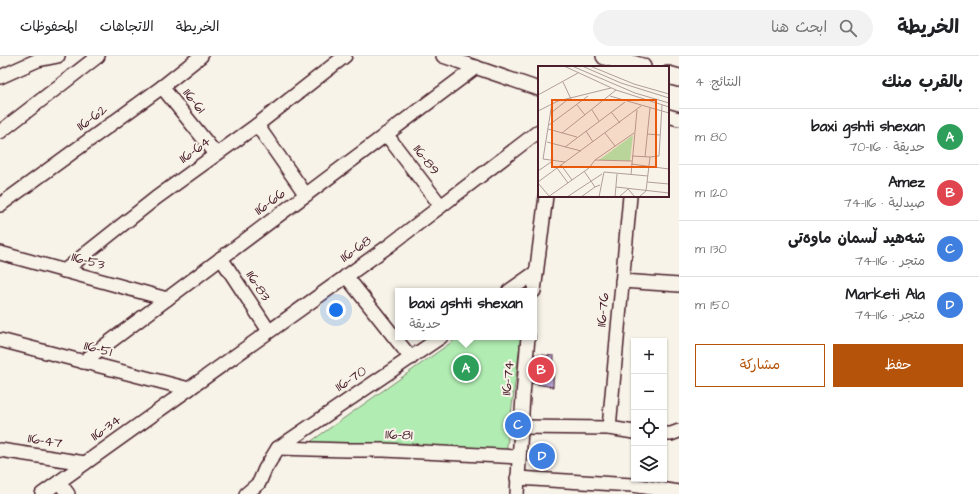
<!DOCTYPE html>
<html lang="ar">
<meta charset="utf-8">
<style>
:root{--surface:#fff;--page:#f2f2f2;--text:#202124;--muted:#757577;--line:#e0e0e0;--accent:#b45309}
body{margin:0;font-family:"Architects Daughter","Playpen Sans Arabic",sans-serif;background:var(--page);color:var(--text);direction:rtl}
.controls{position:absolute;right:12px;bottom:12px;display:grid;overflow:hidden;border-radius:0px;box-shadow:0 1px 3px #0004}
.controls button{width:36px;height:36px;display:grid;place-items:center;padding:0;border:0;border-bottom:1px solid var(--line);background:var(--surface);color:var(--text);font:20px sans-serif}
.you{position:absolute;left:336px;top:254px;width:14px;height:14px;margin:-10px;border:3px solid #fff;border-radius:50%;background:#1a73e8;box-shadow:0 0 0 6px #1a73e833}
.badge{display:grid;place-items:center;width:26px;height:26px;border-radius:50%;background:var(--accent);color:#fff;font-size:13px;font-weight:700}
.pin{position:absolute;translate:-50% -50%;border:2px solid #fff;box-shadow:0 1px 4px #0006}
.popup{position:absolute;left:395px;top:232px;width:142px;height:52px;box-sizing:border-box;display:grid;place-content:center;border-radius:0px;background:var(--surface);filter:drop-shadow(0 1px 3px #0005);font-size:13px;white-space:nowrap;color:var(--muted)}
.popup b{font-size:15px;color:var(--text)}
.popup::after{content:'';position:absolute;left:50%;top:100%;margin-left:-8px;border:8px solid transparent;border-top-color:var(--surface)}
.list{margin:0;padding:0;list-style:none}
h2{display:flex;justify-content:space-between;align-items:center;height:52px;margin:0;padding:0 16px;font-size:17px}
h2 small{font-size:13px;font-weight:400;color:var(--muted)}
.list li{display:grid;grid-template-columns:26px 1fr auto;gap:12px;align-items:center;box-sizing:border-box;height:56px;padding:0 16px;border-top:1px solid var(--line)}
.list b{display:block;font-size:15px;white-space:nowrap}
.list p{margin:0;font-size:13px;white-space:nowrap;color:var(--muted)}
.list em{font-size:13px;font-style:normal;color:var(--muted)}
.actions{display:flex;gap:8px;padding:12px 16px}
.actions a{flex:1;padding:9px 0;border:1px solid var(--accent);border-radius:0px;text-align:center;font-size:14px;color:var(--accent)}
.actions .main{background:var(--accent);color:#fff}
.icon{flex:none;width:22px;height:22px;fill:none;stroke:currentColor;stroke-width:2;stroke-linecap:round;stroke-linejoin:round}
.map{position:relative;flex:none;width:679px;height:438px;overflow:hidden;direction:ltr}
header{display:flex;align-items:center;gap:24px;box-sizing:border-box;height:56px;padding:0 20px;background:var(--surface);border-bottom:1px solid var(--line)}
header strong{font-size:19px}
nav{display:flex;gap:22px;margin-inline-start:auto;font-size:14px}
.search{width:280px;height:36px;background:var(--page);display:flex;align-items:center;gap:10px;box-sizing:border-box;padding:0 14px;border-radius:22px;color:var(--muted);font-size:15px}
main{display:flex}
aside{flex:1;background:var(--surface)}
.map>svg:first-child{display:block}
.green{fill:#b1ecb2;stroke:#7e866e}
.building{fill:#b9a8d8;stroke:#4a1f2b}
.lines{fill:none;stroke-linecap:round;stroke-linejoin:round}
.minor-casing{stroke:#4a1f2b;stroke-width:16}
.major-casing{stroke:#4a1f2b;stroke-width:20}
.minor{stroke:#f7f3e8;stroke-width:13}
.major{stroke:#f7f3e8;stroke-width:17}
.labels{text-anchor:middle;dominant-baseline:central;stroke-width:4;stroke-linejoin:round;paint-order:stroke}
.street-label{font-size:14px;fill:#4a1f2b;stroke:#f7f3e8}
.inset-road{fill:none;stroke:#b29e9c;stroke-width:1}
.view{fill:#e8590c;fill-opacity:0.15;stroke:#e8590c;stroke-width:2}
.inset-edge{fill:none;stroke:#4a1f2b;stroke-width:2}
</style>
<header>
<strong>الخريطة</strong>
<div class="search"><svg class="icon" aria-label="search" viewBox="0 0 24 24"><circle cx="10" cy="10" r="6"/><path d="M15 15l6 6"/></svg>ابحث هنا</div>
<nav><a>الخريطة</a><a>الاتجاهات</a><a>المحفوظات</a></nav>
</header>
<main>
<aside>
<h2>بالقرب منك<small>النتائج: 4</small></h2>
<ul class="list">
<li><span class="badge" style="background:#2e9e5b">A</span><div><b>baxi gshti shexan</b><p>حديقة · 116-70</p></div><em>80 m</em></li>
<li><span class="badge" style="background:#e0444e">B</span><div><b>Amez</b><p>صيدلية · 116-74</p></div><em>120 m</em></li>
<li><span class="badge" style="background:#3f7fe0">C</span><div><b>شەھید ڵسمان ماوەتی</b><p>متجر · 116-74</p></div><em>130 m</em></li>
<li><span class="badge" style="background:#3f7fe0">D</span><div><b>Marketi Ala</b><p>متجر · 116-74</p></div><em>150 m</em></li>
</ul>
<div class="actions"><a class="main">حفظ</a><a>مشاركة</a></div>
</aside>
<div class="map">
<svg width="679" height="438" viewBox="0 0 679 438">
<rect width="100%" height="100%" fill="#f7f3e8"/>
<filter id="ink" filterUnits="userSpaceOnUse"><feTurbulence type="fractalNoise" baseFrequency=".025" numOctaves="2"/><feDisplacementMap in="SourceGraphic" scale="8" xChannelSelector="R" yChannelSelector="G"/><feConvolveMatrix kernelMatrix="1 2 1 2 8 2 1 2 1" color-interpolation-filters="sRGB"/></filter>
<g filter="url(#ink)">
<polygon class="green" points="459,281 521,281 506,397 303,391"/>
<polygon class="building" points="527,298 554,300 553,331 530,327"/>
<g class="lines">
<defs>
<g id="minor">
<polyline points="443,0 539,33"/>
<polyline points="0,21 38,4 58,0"/>
<polyline points="162,31 216,98"/>
<polyline points="668,60 679,63"/>
<polyline points="257,69 306,139"/>
<polyline points="0,76 98,0"/>
<polyline points="386,78 441,150"/>
<polyline points="0,149 162,31 201,0"/>
<polyline points="0,197 167,243"/>
<polyline points="221,202 269,275"/>
<polyline points="64,215 156,142 257,69 345,0"/>
<polyline points="346,220 411,302"/>
<polyline points="622,225 679,229"/>
<polyline points="509,235 536,216"/>
<polyline points="534,235 546,140"/>
<polyline points="0,284 189,333"/>
<polyline points="83,306 476,11"/>
<polyline points="520,371 609,372 634,376"/>
<polyline points="609,372 630,140"/>
<polyline points="664,378 671,378 679,375"/>
<polyline points="278,392 346,394 384,394 519,401"/>
<polyline points="0,394 85,407"/>
<polyline points="517,422 632,429 679,436"/>
<polyline points="59,426 68,438"/>
<polyline points="42,438 390,189 539,75"/>
<polyline points="246,438 259,427 265,413 278,392 441,281"/>
<polyline points="517,438 523,340 528,281"/>
</g>
<g id="major">
<polyline points="605,0 642,11"/>
<polyline points="668,19 679,22"/>
</g>
</defs>
<use href="#minor" class="minor-casing"/>
<use href="#major" class="major-casing"/>
<use href="#minor" class="minor"/>
<use href="#major" class="major"/>
</g>
</g>
<g class="labels">
<g class="street-label">
<text transform="translate(194 45) rotate(51)">116-61</text>
<text transform="translate(92 62) rotate(-36)">116-62</text>
<text transform="translate(195 94) rotate(-36)">116-64</text>
<text transform="translate(426 104) rotate(53)">116-89</text>
<text transform="translate(270 146) rotate(-37)">116-66</text>
<text transform="translate(356 193) rotate(-36)">116-68</text>
<text transform="translate(88 205) rotate(15)">116-53</text>
<text transform="translate(258 230) rotate(57)">116-83</text>
<text transform="translate(603 254) rotate(-85)">116-76</text>
<text transform="translate(98 293) rotate(15)">116-51</text>
<text transform="translate(508 322) rotate(-85)">116-74</text>
<text transform="translate(351 323) rotate(-34)">116-70</text>
<text transform="translate(106 372) rotate(-36)">116-34</text>
<text transform="translate(399 379) rotate(2)">116-81</text>
<text transform="translate(45 385) rotate(9)">116-47</text>
</g>
</g>
<g transform="translate(538 10)">
<rect width="131" height="131" fill="#f7f3e8"/>
<path d="M95,69L92,95L61,94Z" fill="#b1ecb2"/>
<path class="inset-road" d="M26,0L78,24L131,41M34,0L97,27L131,37M44,0L83,17L131,32M52,0L96,18L131,28M25,16L33,33M0,29L40,7M72,30L131,47M39,39L47,49M54,44L61,55M0,45L20,35L73,22M73,46L82,57M13,47L29,34M11,59L50,30M10,63L39,71M48,65L55,76M24,67L78,24M67,67L77,80M109,68L122,69M9,76L43,85M27,81L87,36M94,90L112,91L108,125L101,131M107,91L112,42M112,91L121,90L124,39M5,93L14,37M5,93L27,96M57,94L94,95M93,98L131,103M23,99L34,114M19,102L30,117M0,105L16,94M46,105L57,121L62,119M93,109L99,44M0,116L103,40M109,116L131,118M0,117L11,130M78,121L131,127M10,131L51,102L57,94L96,67M29,131L64,108M43,131L57,121M61,131L66,106L110,110M77,131L79,108M81,131L90,123L97,131"/>
<path class="view" d="M14,34H118V101H14Z"/>
<rect width="131" height="131" class="inset-edge"/>
</g>
</svg>
<div class="controls">
<button>+</button>
<button>−</button>
<button><svg class="icon" aria-label="locate" viewBox="0 0 24 24"><circle cx="12" cy="12" r="6"/><path d="M12 2v4M12 18v4M2 12h4M18 12h4"/></svg></button>
<button><svg class="icon" aria-label="layers" viewBox="0 0 24 24"><path d="M12 4l9 5-9 5-9-5zM3 14l9 5 9-5"/></svg></button>
</div>
<div class="you"></div>
<div class="pin badge" style="left:466px;top:312px;background:#2e9e5b">A</div>
<div class="popup"><b>baxi gshti shexan</b>حديقة</div>
<div class="pin badge" style="left:541px;top:314px;background:#e0444e">B</div>
<div class="pin badge" style="left:518px;top:369px;background:#3f7fe0">C</div>
<div class="pin badge" style="left:542px;top:400px;background:#3f7fe0">D</div>
</div>
</main>
